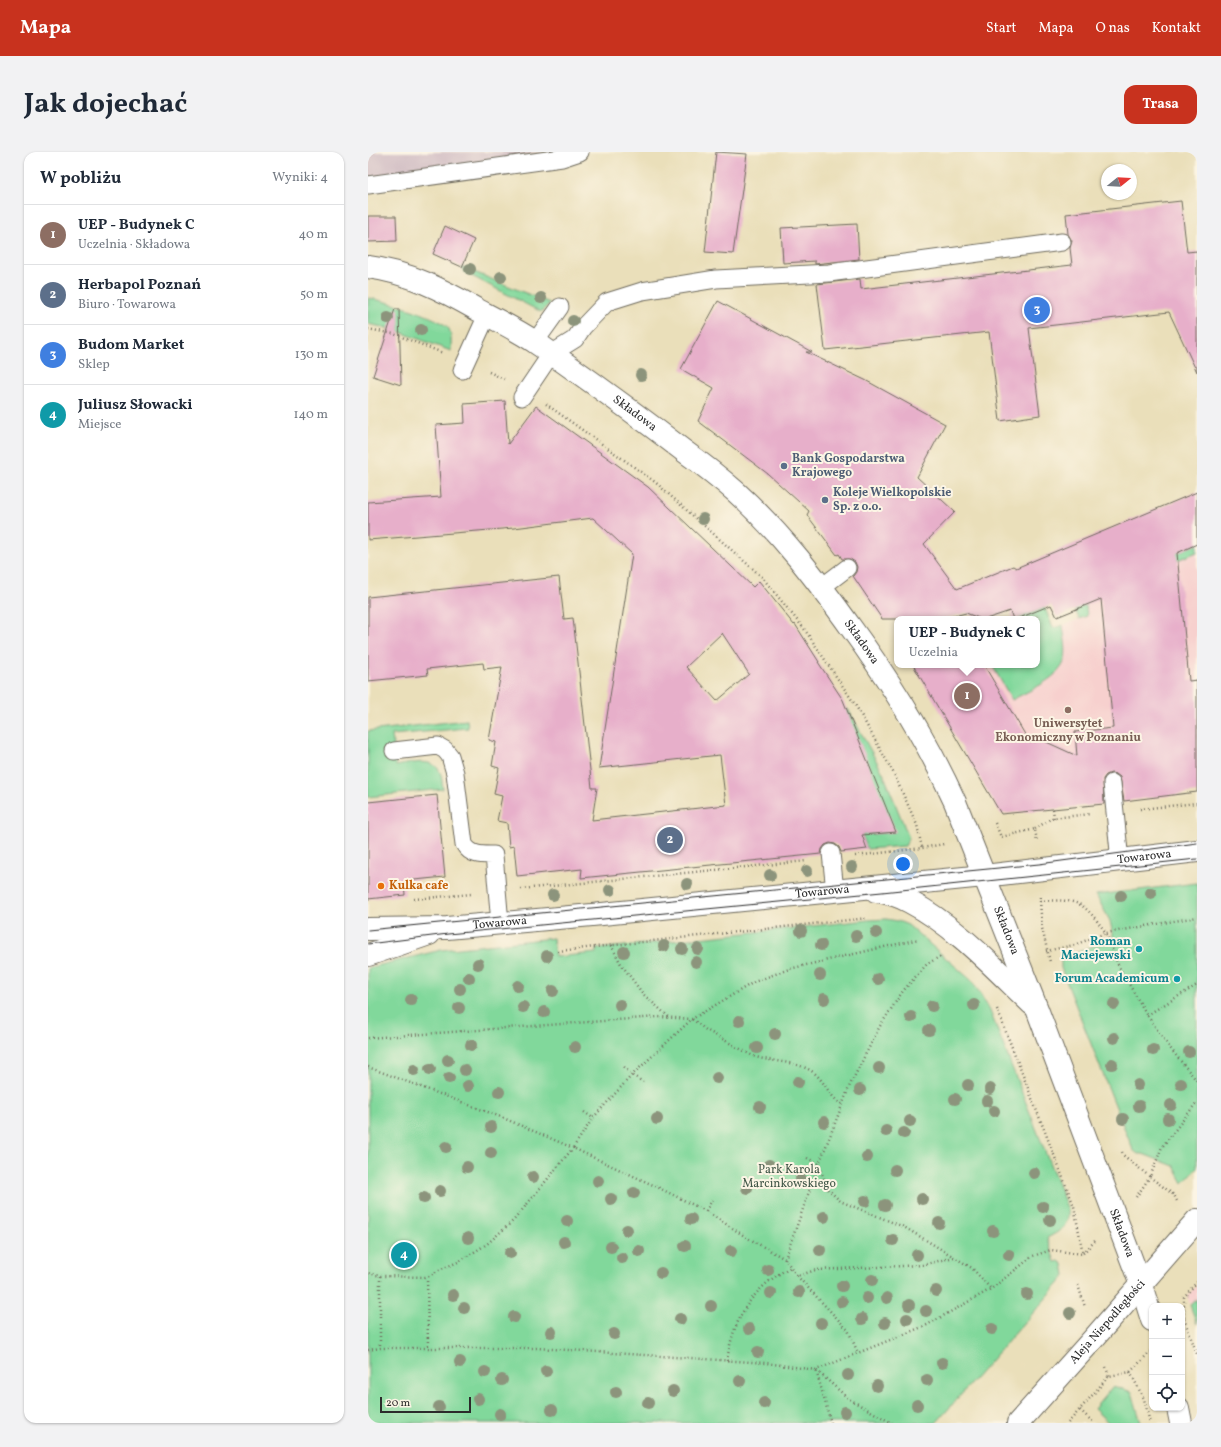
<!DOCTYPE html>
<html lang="pl">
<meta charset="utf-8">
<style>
:root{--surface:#fff;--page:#f2f2f3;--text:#1f2937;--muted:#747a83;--line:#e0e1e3;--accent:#c8321e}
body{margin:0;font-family:Vollkorn,serif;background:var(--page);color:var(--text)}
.controls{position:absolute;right:12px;bottom:12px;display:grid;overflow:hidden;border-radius:8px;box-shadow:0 1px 3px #0004}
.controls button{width:36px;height:36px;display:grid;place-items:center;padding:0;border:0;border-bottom:1px solid var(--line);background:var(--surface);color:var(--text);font:20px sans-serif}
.compass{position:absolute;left:733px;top:12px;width:36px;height:36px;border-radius:50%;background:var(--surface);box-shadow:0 1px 3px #0004;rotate:72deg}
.scale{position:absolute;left:12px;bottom:10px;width:91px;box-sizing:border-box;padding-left:4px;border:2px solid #2b2b2b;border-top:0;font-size:11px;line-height:14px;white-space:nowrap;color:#2b2b2b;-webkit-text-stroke:3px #fcf5e5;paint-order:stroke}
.you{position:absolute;left:535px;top:712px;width:14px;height:14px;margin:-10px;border:3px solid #fff;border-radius:50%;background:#1a73e8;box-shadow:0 0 0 6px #1a73e833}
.badge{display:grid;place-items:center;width:26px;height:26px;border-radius:50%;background:var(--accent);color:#fff;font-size:13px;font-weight:700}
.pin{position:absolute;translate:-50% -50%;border:2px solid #fff;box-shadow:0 1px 4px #0006}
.popup{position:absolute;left:526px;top:464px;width:146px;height:52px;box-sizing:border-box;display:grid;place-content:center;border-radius:8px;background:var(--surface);filter:drop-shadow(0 1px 3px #0005);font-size:13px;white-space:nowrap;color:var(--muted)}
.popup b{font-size:15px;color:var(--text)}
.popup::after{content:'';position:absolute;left:50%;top:100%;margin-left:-8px;border:8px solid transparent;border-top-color:var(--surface)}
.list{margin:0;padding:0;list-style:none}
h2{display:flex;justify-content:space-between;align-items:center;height:52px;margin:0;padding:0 16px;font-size:17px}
h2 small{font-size:13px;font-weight:400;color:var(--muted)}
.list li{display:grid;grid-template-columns:26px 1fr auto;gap:12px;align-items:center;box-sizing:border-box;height:60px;padding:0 16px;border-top:1px solid var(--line)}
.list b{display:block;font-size:15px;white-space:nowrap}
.list p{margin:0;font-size:13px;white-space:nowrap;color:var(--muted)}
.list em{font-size:13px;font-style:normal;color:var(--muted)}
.icon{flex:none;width:22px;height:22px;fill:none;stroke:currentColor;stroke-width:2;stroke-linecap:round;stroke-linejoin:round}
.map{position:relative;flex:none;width:829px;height:1271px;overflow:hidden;border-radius:12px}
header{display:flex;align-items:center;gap:24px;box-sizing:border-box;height:56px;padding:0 20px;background:var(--accent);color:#fff}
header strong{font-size:19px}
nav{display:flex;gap:22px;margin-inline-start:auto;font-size:14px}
.intro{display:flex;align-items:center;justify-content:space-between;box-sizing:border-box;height:96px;padding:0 24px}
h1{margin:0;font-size:28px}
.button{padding:10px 18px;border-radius:12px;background:var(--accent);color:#fff;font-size:14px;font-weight:700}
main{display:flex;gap:24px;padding:0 24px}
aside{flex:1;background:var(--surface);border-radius:12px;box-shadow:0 1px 3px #0004}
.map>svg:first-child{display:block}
.built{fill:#f7d0ce}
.industrial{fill:#d2bec4}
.green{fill:#81d89b;stroke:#568263}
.building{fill:#e7afca;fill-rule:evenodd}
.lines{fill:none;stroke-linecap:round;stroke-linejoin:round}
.lane-casing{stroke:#6e6a5d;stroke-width:19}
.street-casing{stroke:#6e6a5d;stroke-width:24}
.secondary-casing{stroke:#6e6a5d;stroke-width:24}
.path{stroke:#6e6a5d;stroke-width:2.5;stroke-dasharray:1 3;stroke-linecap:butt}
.lane{stroke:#fff;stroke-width:17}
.street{stroke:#fff;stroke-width:22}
.secondary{stroke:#fff;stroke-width:22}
.tram{stroke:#2b2b2b;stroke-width:1}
.tree{fill:#8c947b}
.service-dot{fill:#5c6f8a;stroke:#fcf5e5;stroke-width:1.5}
.education-dot{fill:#8d6e63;stroke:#fcf5e5;stroke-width:1.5}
.food-dot{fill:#e8710a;stroke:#fcf5e5;stroke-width:1.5}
.culture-dot{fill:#0f9aa8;stroke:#fcf5e5;stroke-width:1.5}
.labels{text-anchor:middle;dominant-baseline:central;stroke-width:4;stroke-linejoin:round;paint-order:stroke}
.street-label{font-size:12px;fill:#2b2b2b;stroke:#fcf5e5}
.service-label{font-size:12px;font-weight:bold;fill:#4e5e75;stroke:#fcf5e5;text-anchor:start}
.education-label{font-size:12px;font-weight:bold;fill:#785e54;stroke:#fcf5e5}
.food-label{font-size:12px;font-weight:bold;fill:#c56008;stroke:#fcf5e5;text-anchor:start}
.culture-label{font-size:12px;font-weight:bold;fill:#0d838f;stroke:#fcf5e5;text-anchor:end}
.park-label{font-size:12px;fill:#405647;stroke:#fcf5e5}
</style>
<header>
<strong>Mapa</strong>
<nav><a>Start</a><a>Mapa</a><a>O nas</a><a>Kontakt</a></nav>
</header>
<div class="intro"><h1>Jak dojechać</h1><a class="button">Trasa</a></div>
<main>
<aside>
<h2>W pobliżu<small>Wyniki: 4</small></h2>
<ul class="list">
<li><span class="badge" style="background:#8d6e63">1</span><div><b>UEP - Budynek C</b><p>Uczelnia · Składowa</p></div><em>40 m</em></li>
<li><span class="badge" style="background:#5c6f8a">2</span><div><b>Herbapol Poznań</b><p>Biuro · Towarowa</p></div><em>50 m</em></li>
<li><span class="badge" style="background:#3f7fe0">3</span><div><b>Budom Market</b><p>Sklep</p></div><em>130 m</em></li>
<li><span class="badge" style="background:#0f9aa8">4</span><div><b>Juliusz Słowacki</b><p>Miejsce</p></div><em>140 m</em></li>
</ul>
</aside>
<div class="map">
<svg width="829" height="1271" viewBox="0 0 829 1271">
<rect width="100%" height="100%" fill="#fcf5e5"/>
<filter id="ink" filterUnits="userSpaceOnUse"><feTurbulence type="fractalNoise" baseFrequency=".025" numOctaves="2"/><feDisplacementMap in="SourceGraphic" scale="8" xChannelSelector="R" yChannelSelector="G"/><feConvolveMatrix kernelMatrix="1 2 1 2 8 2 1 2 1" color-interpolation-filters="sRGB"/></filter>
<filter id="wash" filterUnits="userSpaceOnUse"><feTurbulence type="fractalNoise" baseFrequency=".012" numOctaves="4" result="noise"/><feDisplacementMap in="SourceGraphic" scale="16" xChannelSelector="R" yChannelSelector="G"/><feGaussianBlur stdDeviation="0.9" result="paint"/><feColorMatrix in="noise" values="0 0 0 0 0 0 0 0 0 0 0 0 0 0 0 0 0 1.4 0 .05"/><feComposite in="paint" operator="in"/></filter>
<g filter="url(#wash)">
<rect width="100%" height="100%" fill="#eadfba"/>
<g class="built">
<polygon points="829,392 829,640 737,652 633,662 545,513 669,513 669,467 677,456 685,477 711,467 702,445"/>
<polygon points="829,1133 829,1172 819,1144"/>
</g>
<polygon class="industrial" points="0,0 181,0 0,26"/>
<g class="green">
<polygon points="94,115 182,151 173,160 96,120"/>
<path d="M0,146C15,148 74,165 81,177C84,184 83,192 83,199L24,177L0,172Z"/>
<polygon points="829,392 829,400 717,446 719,464 711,467 702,445"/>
<path d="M677,456L685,476L695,473C696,484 700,499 696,510C690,527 660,539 644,548L624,513H669V467H649Z"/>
<polygon points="478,557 480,557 515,621 541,686 537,694 499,697 494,683 527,680"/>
<path d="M99,568L100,576L24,583L28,614C40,612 63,605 71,618C74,623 74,631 75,637L0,645V579Z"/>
<polygon points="829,731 829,1016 815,1031 806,1014 775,1002 770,1002 765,998 693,816 693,809 695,806 722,795 746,788 742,769 728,743"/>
<path d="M518,767L530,769L540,773L603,828L613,843L622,859L700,1058C701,1075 692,1079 679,1086L687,1110L691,1109L695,1112L697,1123L695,1127L568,1271H0V816L73,798L185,786L187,805L228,801V797L500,768Z"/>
<polygon points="829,1147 829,1172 822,1153"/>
<polygon points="745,1234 764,1240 773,1271 741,1271 726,1257"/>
</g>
<g id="blocks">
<g class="building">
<polygon points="348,0 379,2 365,102 337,100"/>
<polygon points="813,49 819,100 829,99 829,220 801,160 661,176 672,263 632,269 621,180 457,198 449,132 492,127 493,137 704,113 702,96 704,89 700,82 698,62"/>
<polygon points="0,64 28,64 29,89 0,90"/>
<polygon points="489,72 491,107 447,112 447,109 415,111 413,76"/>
<polygon points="77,74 106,88 94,115 65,102"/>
<polygon points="350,149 444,200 438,200 497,228 577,272 549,325 587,360 556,392 589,437 645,414 648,416 829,340 829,392 809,401 821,529 829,528 829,640 756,649 752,625 748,622 743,621 738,623 735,627 736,652 633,662 545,513 616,513 662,591 674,588 709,604 707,580 745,576 733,447 689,465 683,453 649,467 645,467 642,459 618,467 613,467 598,461 574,467 514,467 485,424 488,420 489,415 487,410 482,407 474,407 471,402 469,403 439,363 441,359 400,322 330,269 346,236 313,217"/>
<polygon points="27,157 31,157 33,233 5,224"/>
<path d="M137,249L140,292L168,254L280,335L385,435L391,429L426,473L427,472L451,510H450L475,548L528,680L494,683L499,697L473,700L471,695L467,692L462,691L457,693L454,697L453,702L213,726L214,717L149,724L146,694L141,695L139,671L129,669L134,644L126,642L131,616L124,614L128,590L121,588L134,515L116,517L115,511L59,517L60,523L0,529V445L191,425L196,467L205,466L224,636H229L224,668L358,653L352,603L231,616L264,402L225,366L146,376L0,388V350L73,345L68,273L97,271L96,252ZM354,481L381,522L349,549L318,515Z"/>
<polygon points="69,643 77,725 36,729 37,743 0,747 0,650"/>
</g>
</g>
</g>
<g filter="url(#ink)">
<use href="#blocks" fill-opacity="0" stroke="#6e6a5d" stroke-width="1"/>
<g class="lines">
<defs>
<g id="lane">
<polyline points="0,33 194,6 212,0"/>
<polyline points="167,190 192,155"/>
<polyline points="94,218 119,163"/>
<polyline points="154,245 183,202 207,187 215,175 239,150 274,139 348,127 461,121 694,90"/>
<polyline points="454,435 479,416"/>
<path d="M26,599L70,594L77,598L82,604L87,621L96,692C103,704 114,703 126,703L132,771"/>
<polyline points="744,631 752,709"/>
<polyline points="463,701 467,739"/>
</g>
<g id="street">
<path id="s1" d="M0,115C40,120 75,138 110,158C129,168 149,178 167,190C176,196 185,203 194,209C235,238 276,268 316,299C334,312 351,325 368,340C413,381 449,428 484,477C524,532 559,588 587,650L669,857L773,1133L784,1168"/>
<path d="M508,739C520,741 531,744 542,750C588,774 627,817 664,852"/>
<path id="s2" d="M0,777L79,776L224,763L616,724L829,699"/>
<polyline points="0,803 61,782"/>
<polyline points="810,1256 813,1271"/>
</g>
<g id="secondary">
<path id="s3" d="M650,1271L726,1186L829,1068"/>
</g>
</defs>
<use href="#lane" class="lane-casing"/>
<use href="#street" class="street-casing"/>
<use href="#secondary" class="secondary-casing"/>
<g class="path">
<polyline points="0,177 26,182 75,201"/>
<polyline points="121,220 136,227"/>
<polyline points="178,252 287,330 394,425 437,478 488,554 525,620 549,673 554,696"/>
<polyline points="685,657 686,666"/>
<polyline points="772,657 829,651"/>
<polyline points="627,671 633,685 667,677 669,690"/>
<polyline points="667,677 684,666 723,662"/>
<polyline points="487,704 554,696 576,692"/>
<polyline points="153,737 439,709"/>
<path d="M672,745V749C711,747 715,749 738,781L829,765"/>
<polyline points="46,747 104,742"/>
<polyline points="672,749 674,776 682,810"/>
<polyline points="243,793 253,812 275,842 302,866"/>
<polyline points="190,799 500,766"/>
<polyline points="678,799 706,793 738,781 751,815 779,863 802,896 829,929"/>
<polyline points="629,857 706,1054 715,1102"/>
<polyline points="779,863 829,833"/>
<polyline points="0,886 290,865 324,867 386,830 421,817 551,787"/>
<polyline points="0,915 133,965 205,996 146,1068 119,1092 90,1110 71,1118 59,1125 12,1124 0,1121"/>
<polyline points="256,915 264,923 275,930"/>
<path d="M474,952C461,945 457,929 445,920C427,908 405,911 385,904L338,878L324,867L264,923L225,966L205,996L285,1033L338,1059L378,1085L417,1107L429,1124L448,1118L555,1113L586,1105L604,1116L623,1137"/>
<polyline points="216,960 225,966"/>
<polyline points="754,1000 755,1003 782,1025 794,995 829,950"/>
<polyline points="439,1006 451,1012 459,1036 472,1049 536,1075 586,1105"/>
<polyline points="768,1045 782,1025 806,1043 809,1049"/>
<polyline points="338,1059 344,1048"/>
<polyline points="715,1101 727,1089"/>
<polyline points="417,1107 451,1012 482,933 512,874 535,839 559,812 573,804"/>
<polyline points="12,1124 12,1196"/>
<polyline points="429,1124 480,1178 490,1201"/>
<polyline points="59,1125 60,1195"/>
<polyline points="710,1133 717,1155"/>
<polyline points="816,1167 829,1202"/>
<polyline points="814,1169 816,1167 816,1145 829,1130"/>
<polyline points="0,1198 12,1196 169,1196 398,1211 448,1218 559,1173 623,1137 665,1104 683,1098 715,1102"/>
<path d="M359,1209C365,1166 385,1135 423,1115"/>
<polyline points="738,1215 741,1224"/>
<polyline points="762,1220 776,1247 782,1271"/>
<polyline points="712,1258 726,1271"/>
<polyline points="463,1271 448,1218 481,1247 524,1271"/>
<polyline points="700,1271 741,1224 762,1220 784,1198"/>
</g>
<use href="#lane" class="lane"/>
<use href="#street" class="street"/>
<use href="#secondary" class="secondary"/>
<g class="tram">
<polyline points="0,778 671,712 829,691"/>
<polyline points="0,792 80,782 514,740 829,707"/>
</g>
</g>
<g class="tree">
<circle cx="102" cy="117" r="6"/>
<circle cx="133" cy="125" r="6"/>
<circle cx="173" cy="146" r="6"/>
<circle cx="20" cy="166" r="6"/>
<circle cx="205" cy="169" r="6"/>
<circle cx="53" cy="178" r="6"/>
<circle cx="273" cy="223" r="6"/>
<circle cx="335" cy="367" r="6"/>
<circle cx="534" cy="710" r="6"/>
<circle cx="484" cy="715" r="6"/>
<circle cx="439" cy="719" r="6"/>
<circle cx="402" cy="723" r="6"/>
<circle cx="319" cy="732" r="6"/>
<circle cx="242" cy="738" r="6"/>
<circle cx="783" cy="741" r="6"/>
<circle cx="185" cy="743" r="6"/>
<circle cx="753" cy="744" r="6"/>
<circle cx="433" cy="779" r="6"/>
<circle cx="508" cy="781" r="6"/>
<circle cx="488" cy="784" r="6"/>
<circle cx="453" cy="793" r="6"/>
<circle cx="296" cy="794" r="6"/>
<circle cx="314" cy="797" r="6"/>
<circle cx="330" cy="797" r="6"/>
<circle cx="256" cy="800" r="6"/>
<circle cx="179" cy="804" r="6"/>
<circle cx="328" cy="810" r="6"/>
<circle cx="110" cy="812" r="6"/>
<circle cx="452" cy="823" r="6"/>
<circle cx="101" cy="826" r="6"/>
<circle cx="510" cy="827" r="6"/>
<circle cx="150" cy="834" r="6"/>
<circle cx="92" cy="837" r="6"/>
<circle cx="185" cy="839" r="6"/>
<circle cx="456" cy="847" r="6"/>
<circle cx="43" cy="848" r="6"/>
<circle cx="746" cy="852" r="6"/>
<circle cx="252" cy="853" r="6"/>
<circle cx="606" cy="853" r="6"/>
<circle cx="564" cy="854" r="6"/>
<circle cx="155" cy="855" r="6"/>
<circle cx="91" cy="856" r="6"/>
<circle cx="176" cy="860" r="6"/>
<circle cx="543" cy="865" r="6"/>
<circle cx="371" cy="869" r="6"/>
<circle cx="561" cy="878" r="6"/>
<circle cx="407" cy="882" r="6"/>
<circle cx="746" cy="886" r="6"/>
<circle cx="103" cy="893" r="6"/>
<circle cx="207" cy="895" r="6"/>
<circle cx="389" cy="896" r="6"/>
<circle cx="785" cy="898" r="6"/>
<circle cx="821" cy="900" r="6"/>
<circle cx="80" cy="908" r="6"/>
<circle cx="744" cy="912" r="6"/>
<circle cx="511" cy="916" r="6"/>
<circle cx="62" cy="917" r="6"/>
<circle cx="46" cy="918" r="6"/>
<circle cx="97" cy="918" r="6"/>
<circle cx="81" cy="926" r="6"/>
<circle cx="349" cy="926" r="6"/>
<circle cx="430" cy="930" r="6"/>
<circle cx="813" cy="932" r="6"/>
<circle cx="600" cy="933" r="6"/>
<circle cx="770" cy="933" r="6"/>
<circle cx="100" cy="934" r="6"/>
<circle cx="622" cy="937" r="6"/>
<circle cx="492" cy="938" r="6"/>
<circle cx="131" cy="940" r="6"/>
<circle cx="587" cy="947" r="6"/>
<circle cx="619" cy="949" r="6"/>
<circle cx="803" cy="953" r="6"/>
<circle cx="771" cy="954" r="6"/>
<circle cx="392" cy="955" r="6"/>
<circle cx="626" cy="959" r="6"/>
<circle cx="289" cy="967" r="6"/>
<circle cx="755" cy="967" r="6"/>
<circle cx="800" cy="967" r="6"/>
<circle cx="542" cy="969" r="6"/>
<circle cx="456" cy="970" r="6"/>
<circle cx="123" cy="975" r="6"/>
<circle cx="518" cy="979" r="6"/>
<circle cx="536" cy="981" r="6"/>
<circle cx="78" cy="995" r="6"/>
<circle cx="123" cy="1001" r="6"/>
<circle cx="499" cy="1005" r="6"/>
<circle cx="401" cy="1013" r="6"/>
<circle cx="99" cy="1015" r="6"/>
<circle cx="527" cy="1018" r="6"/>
<circle cx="666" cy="1021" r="6"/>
<circle cx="165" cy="1025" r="6"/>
<circle cx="433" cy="1027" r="6"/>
<circle cx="230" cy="1029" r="6"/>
<circle cx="413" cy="1032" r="6"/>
<circle cx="379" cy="1036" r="6"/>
<circle cx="72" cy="1039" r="6"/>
<circle cx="266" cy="1041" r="6"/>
<circle cx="56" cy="1046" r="6"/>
<circle cx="243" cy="1047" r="6"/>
<circle cx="554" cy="1047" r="6"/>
<circle cx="497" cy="1049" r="6"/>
<circle cx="517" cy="1053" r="6"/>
<circle cx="675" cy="1055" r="6"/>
<circle cx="456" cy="1065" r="6"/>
<circle cx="323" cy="1067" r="6"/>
<circle cx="682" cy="1068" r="6"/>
<circle cx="199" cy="1069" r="6"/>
<circle cx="571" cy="1071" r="6"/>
<circle cx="259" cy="1078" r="6"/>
<circle cx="625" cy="1079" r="6"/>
<circle cx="100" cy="1086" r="6"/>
<circle cx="525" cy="1088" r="6"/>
<circle cx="196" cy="1090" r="6"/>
<circle cx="317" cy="1094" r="6"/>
<circle cx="243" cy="1095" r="6"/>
<circle cx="452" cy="1098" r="6"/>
<circle cx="271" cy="1099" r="6"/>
<circle cx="363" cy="1099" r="6"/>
<circle cx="142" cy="1101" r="6"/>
<circle cx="549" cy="1103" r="6"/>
<circle cx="641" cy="1103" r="6"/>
<circle cx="254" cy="1106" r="6"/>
<circle cx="400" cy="1118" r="6"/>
<circle cx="293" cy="1121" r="6"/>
<circle cx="504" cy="1128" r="6"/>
<circle cx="474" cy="1134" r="6"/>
<circle cx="568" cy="1139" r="6"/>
<circle cx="431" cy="1140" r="6"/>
<circle cx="403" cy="1141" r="6"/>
<circle cx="659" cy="1142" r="6"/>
<circle cx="85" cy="1143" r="6"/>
<circle cx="499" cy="1146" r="6"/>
<circle cx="519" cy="1146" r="6"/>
<circle cx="474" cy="1150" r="6"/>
<circle cx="541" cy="1153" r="6"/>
<circle cx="343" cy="1154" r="6"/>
<circle cx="96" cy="1156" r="6"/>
<circle cx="558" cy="1159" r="6"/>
<circle cx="702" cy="1161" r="6"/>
<circle cx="146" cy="1165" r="6"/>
<circle cx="312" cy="1167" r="6"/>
<circle cx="494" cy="1167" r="6"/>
<circle cx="539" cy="1167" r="6"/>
<circle cx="453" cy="1171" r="6"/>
<circle cx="517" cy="1171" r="6"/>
<circle cx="381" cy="1177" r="6"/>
<circle cx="624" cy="1177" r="6"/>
<circle cx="183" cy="1180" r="6"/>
<circle cx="246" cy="1182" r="6"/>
<circle cx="390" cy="1200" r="6"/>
<circle cx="92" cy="1210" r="6"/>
<circle cx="574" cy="1211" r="6"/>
<circle cx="178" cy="1219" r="6"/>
<circle cx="117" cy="1220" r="6"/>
<circle cx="480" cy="1223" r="6"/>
<circle cx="134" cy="1228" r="6"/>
<circle cx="559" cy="1228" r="6"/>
<circle cx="372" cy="1229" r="6"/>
<circle cx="509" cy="1234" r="6"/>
<circle cx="305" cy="1239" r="6"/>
<circle cx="248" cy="1240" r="6"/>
<circle cx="110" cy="1247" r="6"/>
<circle cx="280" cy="1251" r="6"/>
<circle cx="396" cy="1251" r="6"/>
<circle cx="549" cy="1253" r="6"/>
<circle cx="71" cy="1255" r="6"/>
<circle cx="184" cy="1258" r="6"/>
<circle cx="477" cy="1260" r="6"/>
<circle cx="132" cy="1262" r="6"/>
</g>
</g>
<g class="service-dot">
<circle cx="416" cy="314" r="4"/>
<circle cx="457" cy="348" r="4"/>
</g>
<circle class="education-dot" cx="700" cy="558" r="4"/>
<circle class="food-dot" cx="13" cy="734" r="4"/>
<g class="culture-dot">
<circle cx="771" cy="797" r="4"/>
<circle cx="809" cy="827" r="4"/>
</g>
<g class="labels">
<g class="street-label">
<text stroke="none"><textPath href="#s1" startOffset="307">Składowa</textPath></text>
<text stroke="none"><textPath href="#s1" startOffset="631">Składowa</textPath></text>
<text stroke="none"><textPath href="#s2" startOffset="780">Towarowa</textPath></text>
<text stroke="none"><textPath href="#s2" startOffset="456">Towarowa</textPath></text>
<text stroke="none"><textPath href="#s2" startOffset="132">Towarowa</textPath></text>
<text stroke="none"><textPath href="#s1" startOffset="955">Składowa</textPath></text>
<text stroke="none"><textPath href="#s1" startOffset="1279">Składowa</textPath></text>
<text stroke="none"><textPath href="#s3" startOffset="135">Aleja Niepodległości</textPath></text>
</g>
<g class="service-label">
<text x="424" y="307">Bank Gospodarstwa<tspan x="424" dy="14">Krajowego</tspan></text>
<text x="465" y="341">Koleje Wielkopolskie<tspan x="465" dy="14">Sp. z o.o.</tspan></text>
</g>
<g class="education-label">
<text x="700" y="572">Uniwersytet<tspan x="700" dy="14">Ekonomiczny w Poznaniu</tspan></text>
</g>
<g class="food-label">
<text x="21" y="734">Kulka cafe</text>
</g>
<g class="culture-label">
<text x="763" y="790">Roman<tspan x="763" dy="14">Maciejewski</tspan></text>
<text x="801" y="827">Forum Academicum</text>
</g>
<g class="park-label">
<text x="421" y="1018">Park Karola<tspan x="421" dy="14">Marcinkowskiego</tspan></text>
</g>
</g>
</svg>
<div class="controls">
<button>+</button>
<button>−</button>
<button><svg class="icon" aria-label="locate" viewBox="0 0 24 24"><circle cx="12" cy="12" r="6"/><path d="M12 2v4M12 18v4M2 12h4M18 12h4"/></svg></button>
</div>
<svg class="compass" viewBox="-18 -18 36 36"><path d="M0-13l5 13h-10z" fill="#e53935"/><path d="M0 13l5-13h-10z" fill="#747a83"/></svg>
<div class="scale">20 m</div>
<div class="you"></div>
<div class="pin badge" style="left:599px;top:544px;background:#8d6e63">1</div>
<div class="popup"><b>UEP - Budynek C</b>Uczelnia</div>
<div class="pin badge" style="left:302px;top:688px;background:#5c6f8a">2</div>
<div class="pin badge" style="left:669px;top:158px;background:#3f7fe0">3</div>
<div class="pin badge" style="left:36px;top:1103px;background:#0f9aa8">4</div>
</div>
</main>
